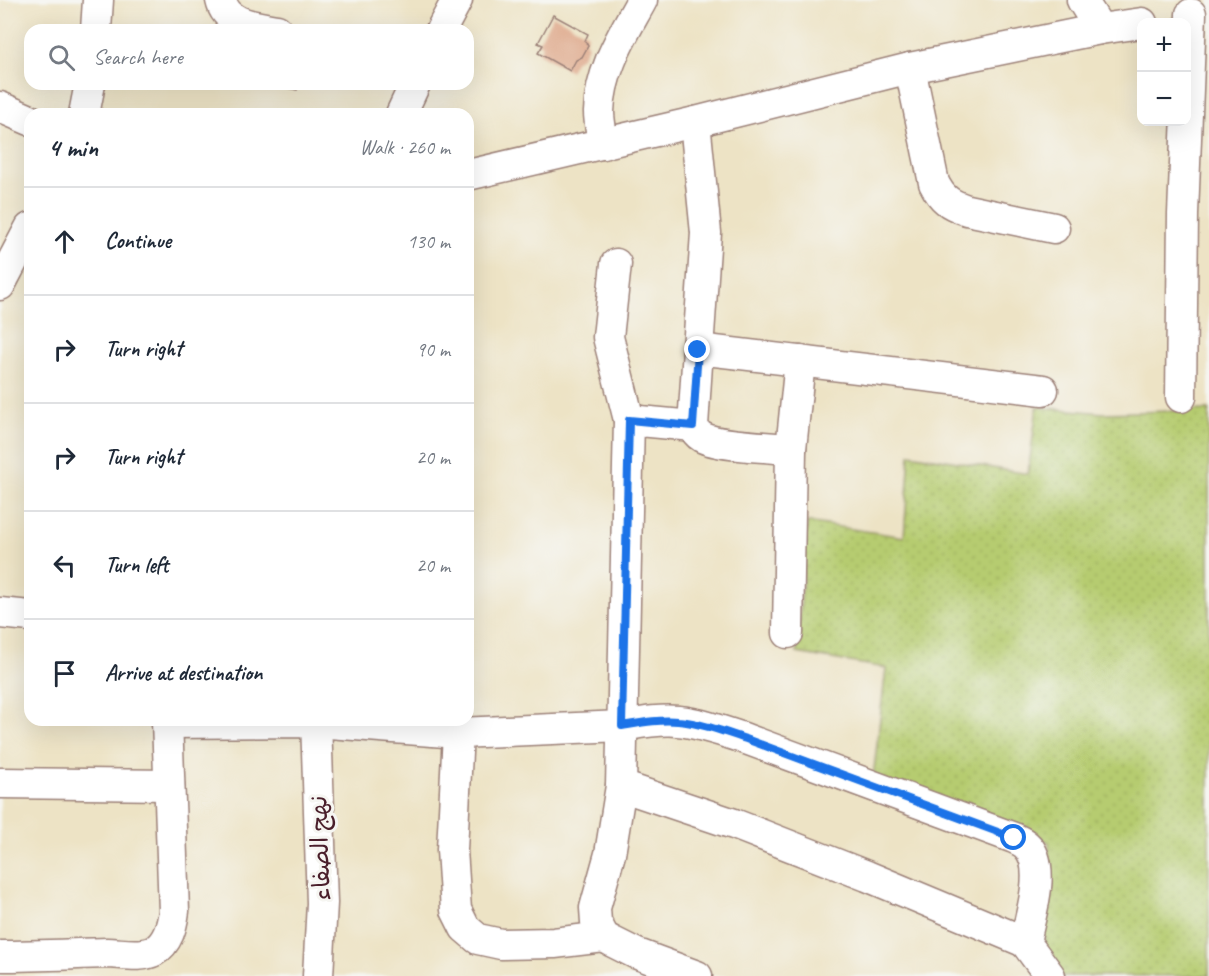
<!DOCTYPE html>
<meta charset="utf-8">
<style>
:root{--surface:#fff;--page:#f6f6f7;--text:#1f2937;--muted:#747a83;--line:#e0e1e3}
body{margin:0;font-family:Caveat,"Playpen Sans Arabic",sans-serif;background:var(--page);color:var(--text)}
.controls{position:absolute;right:18px;top:18px;display:grid;overflow:hidden;border-radius:12px;box-shadow:0 6px 24px #0002}
.controls button{width:54px;height:54px;display:grid;place-items:center;padding:0;border:0;border-bottom:2px solid var(--line);background:var(--surface);color:var(--text);font:30px sans-serif}
.stop{position:absolute;width:18px;height:18px;margin:-14px;border:4px solid #1a73e8;border-radius:50%;background:#fff}
.stop.end{background:#1a73e8;border-color:#fff;box-shadow:0 2px 6px #0008}
.list{margin:0;padding:0;list-style:none}
h2{display:flex;justify-content:space-between;align-items:center;height:78px;margin:0;padding:0 24px;font-size:26px}
h2 small{font-size:20px;font-weight:400;color:var(--muted)}
.list li{display:grid;grid-template-columns:39px 1fr auto;gap:18px;align-items:center;box-sizing:border-box;height:108px;padding:0 24px;border-top:2px solid var(--line)}
.list b{display:block;font-size:22px;white-space:nowrap}
.list em{font-size:20px;font-style:normal;color:var(--muted)}
.icon{flex:none;width:33px;height:33px;fill:none;stroke:currentColor;stroke-width:2;stroke-linecap:round;stroke-linejoin:round}
.map{position:relative;flex:none;width:1209px;height:976px;overflow:hidden}
.search{position:absolute;background:var(--surface);box-shadow:0 6px 24px #0002;left:24px;top:24px;width:450px;height:66px;display:flex;align-items:center;gap:15px;box-sizing:border-box;padding:0 21px;border-radius:18px;color:var(--muted);font-size:22px}
.panel{position:absolute;background:var(--surface);box-shadow:0 6px 24px #0002;left:24px;top:108px;width:450px;height:618px;border-radius:18px}
.map>svg:first-child{display:block}
.grass{fill:url(#grass-dots);stroke:#80764e;stroke-width:1.5}
.building{fill:#dfaa8d}
.lines{fill:none;stroke-linecap:round;stroke-linejoin:round}
.minor-casing{stroke:#9c8178;stroke-width:33}
.minor{stroke:#fff;stroke-width:30}
.route{stroke:#1a73e8;stroke-width:8}
.labels{text-anchor:middle;dominant-baseline:central;stroke-width:6;stroke-linejoin:round;paint-order:stroke}
.street-label{font-size:24px;fill:#4a1f2b;stroke:#f6f6f2}
</style>
<div class="map">
<svg width="1209" height="976" viewBox="0 0 1209 976">
<defs>
<pattern id="grass-dots" width="8" height="8" patternUnits="userSpaceOnUse" patternTransform="scale(1.5)"><rect width="8" height="8" fill="#b6cc70"/><path d="M2 2h.1M6 6h.1" fill="none" stroke="#9eaf61" stroke-width="1.8" stroke-linecap="round"/></pattern>
</defs>
<rect width="100%" height="100%" fill="#f6f6f2"/>
<filter id="ink" filterUnits="userSpaceOnUse"><feTurbulence type="fractalNoise" baseFrequency=".0167" numOctaves="2"/><feDisplacementMap in="SourceGraphic" scale="12" xChannelSelector="R" yChannelSelector="G"/><feConvolveMatrix kernelMatrix="1 2 1 2 8 2 1 2 1" color-interpolation-filters="sRGB"/></filter>
<filter id="wash" filterUnits="userSpaceOnUse"><feTurbulence type="fractalNoise" baseFrequency=".008" numOctaves="4" result="noise"/><feDisplacementMap in="SourceGraphic" scale="24" xChannelSelector="R" yChannelSelector="G"/><feGaussianBlur stdDeviation="1.35" result="paint"/><feColorMatrix in="noise" values="0 0 0 0 0 0 0 0 0 0 0 0 0 0 0 0 0 1.4 0 .05"/><feComposite in="paint" operator="in"/></filter>
<g filter="url(#wash)">
<rect width="100%" height="100%" fill="#ede3c5"/>
<polygon class="grass" points="1037,407 1103,413 1209,410 1209,976 1042,976 1049,842 873,778 886,668 797,653 807,522 904,537 910,454 1028,474"/>
<g id="blocks">
<g class="building">
<polygon points="553,15 588,34 585,41 588,46 582,57 576,60 570,71 538,53 543,45 538,43"/>
<polygon points="270,84 299,84 297,90 270,85"/>
</g>
</g>
</g>
<g filter="url(#ink)">
<use href="#blocks" fill-opacity="0" stroke="#9c8178" stroke-width="1.5"/>
<g class="lines">
<defs>
<g id="minor">
<path d="M221,0C226,25 256,26 277,30"/>
<polyline points="1082,0 1100,29"/>
<polyline points="96,30 98,0"/>
<polyline points="441,30 457,0"/>
<path d="M910,68L934,183C942,199 949,204 967,210L1054,228"/>
<polyline points="0,107 30,120"/>
<polyline points="84,114 90,84"/>
<polyline points="401,114 415,84"/>
<polyline points="695,122 706,233 698,349 1043,390"/>
<path d="M603,144C602,134 599,122 599,112C600,70 623,35 642,0"/>
<polyline points="468,175 695,122 910,68 1100,29 1142,23"/>
<polyline points="616,264 608,337 629,420"/>
<polyline points="0,285 30,228"/>
<path d="M698,349L693,426C695,431 697,434 702,437C718,446 770,447 791,449"/>
<polyline points="1181,397 1183,214 1191,14"/>
<polyline points="693,426 629,420 621,786 610,854 595,908 596,922 604,937 613,942 635,953 697,976"/>
<polyline points="0,613 30,616"/>
<polyline points="788,633 791,449 800,361"/>
<polyline points="316,720 322,903 318,976"/>
<path d="M167,723L316,722L458,733L622,726C640,723 659,719 678,721C701,723 725,732 746,739L1014,838C1018,840 1023,842 1026,845C1048,865 1030,916 1025,942L1050,976"/>
<polyline points="458,733 452,850 456,910 465,928 478,939 501,944 554,943 604,937"/>
<polyline points="0,783 169,785"/>
<polyline points="621,786 734,824 867,876 1025,942"/>
<path d="M0,956C36,956 72,954 107,953C121,953 141,958 154,951C168,943 172,926 174,911L167,720"/>
</g>
</defs>
<use href="#minor" class="minor-casing"/>
<use href="#minor" class="minor"/>
</g>
</g>
<g class="lines" filter="url(#ink)">
<path class="route" d="M698,350L693,426L629,420L622,726C640,723 660,719 678,721C701,723 725,732 746,739L1014,838"/>
</g>
<g class="labels">
<g class="street-label">
<text transform="translate(320 848) rotate(-92)">نهج الصفاء</text>
</g>
</g>
</svg>
<div class="controls">
<button>+</button>
<button>−</button>
</div>
<div class="stop" style="left:1014px;top:838px"></div>
<div class="stop end" style="left:698px;top:350px"></div>
<div class="search"><svg class="icon" aria-label="search" viewBox="0 0 24 24"><circle cx="10" cy="10" r="6"/><path d="M15 15l6 6"/></svg>Search here</div>
<section class="panel">
<h2>4 min<small>Walk · 260 m</small></h2>
<ul class="list">
<li><svg class="icon" aria-label="ahead" viewBox="0 0 24 24"><path d="M12 20V5M6 11l6-6 6 6"/></svg><div><b>Continue</b></div><em>130 m</em></li>
<li><svg class="icon" aria-label="right" viewBox="0 0 24 24"><path d="M7 20v-9h11M14 6l5 5-5 5"/></svg><div><b>Turn right</b></div><em>90 m</em></li>
<li><svg class="icon" aria-label="right" viewBox="0 0 24 24"><path d="M7 20v-9h11M14 6l5 5-5 5"/></svg><div><b>Turn right</b></div><em>20 m</em></li>
<li><svg class="icon" aria-label="left" viewBox="0 0 24 24"><path d="M17 20v-9H6M10 6l-5 5 5 5"/></svg><div><b>Turn left</b></div><em>20 m</em></li>
<li><svg class="icon" aria-label="arrive" viewBox="0 0 24 24"><path d="M6 21V4h12l-3 4 3 4H6"/></svg><div><b>Arrive at destination</b></div></li>
</ul>
</section>
</div>
